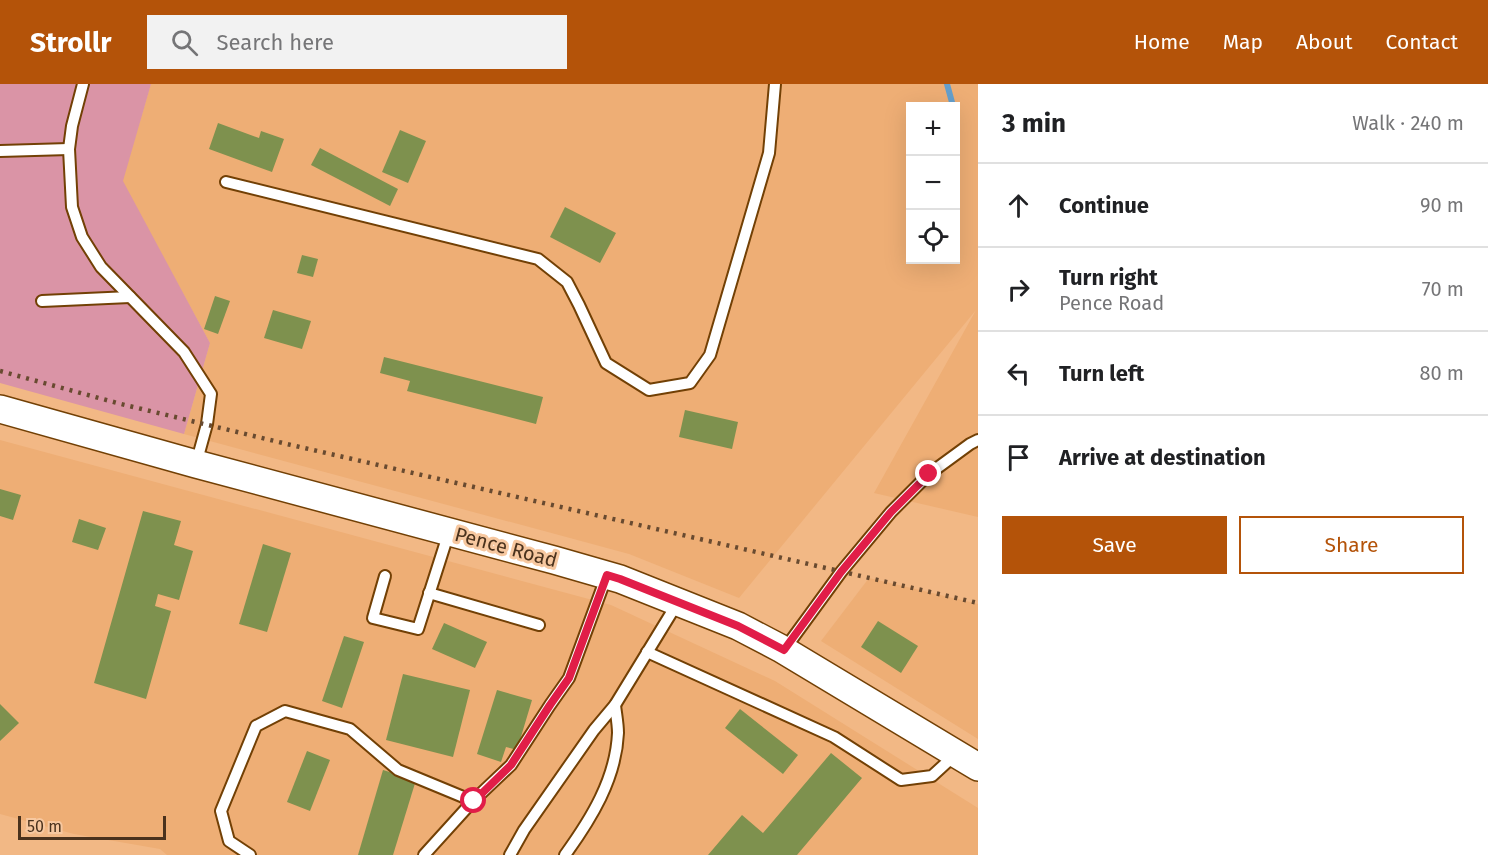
<!DOCTYPE html>
<meta charset="utf-8">
<style>
:root{--surface:#fff;--page:#f2f2f2;--text:#202124;--muted:#757577;--line:#e0e0e0;--accent:#b45309}
body{margin:0;font-family:"Fira Sans",sans-serif;background:var(--page);color:var(--text)}
.controls{position:absolute;right:18px;top:18px;display:grid;overflow:hidden;border-radius:0px;box-shadow:0 6px 24px #0002}
.controls button{width:54px;height:54px;display:grid;place-items:center;padding:0;border:0;border-bottom:2px solid var(--line);background:var(--surface);color:var(--text);font:30px sans-serif}
.scale{position:absolute;left:18px;bottom:15px;width:148px;box-sizing:border-box;padding-left:6px;border:3px solid #4a321d;border-top:0;font-size:16px;line-height:21px;white-space:nowrap;color:#4a321d;-webkit-text-stroke:4px #f7c8a0;paint-order:stroke}
.stop{position:absolute;width:18px;height:18px;margin:-14px;border:4px solid #e11d48;border-radius:50%;background:#fff}
.stop.end{background:#e11d48;border-color:#fff;box-shadow:0 2px 6px #0008}
.list{margin:0;padding:0;list-style:none}
h2{display:flex;justify-content:space-between;align-items:center;height:78px;margin:0;padding:0 24px;font-size:26px}
h2 small{font-size:20px;font-weight:400;color:var(--muted)}
.list li{display:grid;grid-template-columns:39px 1fr auto;gap:18px;align-items:center;box-sizing:border-box;height:84px;padding:0 24px;border-top:2px solid var(--line)}
.list b{display:block;font-size:22px;white-space:nowrap}
.list p{margin:0;font-size:20px;white-space:nowrap;color:var(--muted)}
.list em{font-size:20px;font-style:normal;color:var(--muted)}
.actions{display:flex;gap:12px;padding:18px 24px}
.actions a{flex:1;padding:14px 0;border:2px solid var(--accent);border-radius:0px;text-align:center;font-size:21px;color:var(--accent)}
.actions .main{background:var(--accent);color:#fff}
.icon{flex:none;width:33px;height:33px;fill:none;stroke:currentColor;stroke-width:2;stroke-linecap:round;stroke-linejoin:round}
.map{position:relative;flex:none;width:978px;height:771px;overflow:hidden}
header{display:flex;align-items:center;gap:36px;box-sizing:border-box;height:84px;padding:0 30px;background:var(--accent);color:#fff}
header strong{font-size:28px}
nav{display:flex;gap:33px;margin-inline-start:auto;font-size:21px}
.search{width:420px;height:54px;background:var(--page);display:flex;align-items:center;gap:15px;box-sizing:border-box;padding:0 21px;border-radius:0px;color:var(--muted);font-size:22px}
main{display:flex}
aside{flex:1;background:var(--surface)}
.map>svg:first-child{display:block}
.built{fill:#eeae75;fill-rule:evenodd}
.green{fill:#da94a6}
.lines{fill:none;stroke-linecap:round;stroke-linejoin:round}
.stream{stroke:#659fcb;stroke-width:6}
.building{fill:#7e914e}
.service-casing{stroke:#724005;stroke-width:14}
.tertiary-casing{stroke:#724005;stroke-width:30}
.service{stroke:#fff;stroke-width:10}
.tertiary{stroke:#fff;stroke-width:27}
.rail{stroke:#684a30;stroke-width:4.5;stroke-dasharray:3 6;stroke-linecap:butt}
.route{stroke:#e11d48;stroke-width:8}
.labels{text-anchor:middle;dominant-baseline:central;stroke-width:6;stroke-linejoin:round;paint-order:stroke}
.street-label{font-size:20px;fill:#4a321d;stroke:#f7c8a0}
</style>
<header>
<strong>Strollr</strong>
<div class="search"><svg class="icon" aria-label="search" viewBox="0 0 24 24"><circle cx="10" cy="10" r="6"/><path d="M15 15l6 6"/></svg>Search here</div>
<nav><a>Home</a><a>Map</a><a>About</a><a>Contact</a></nav>
</header>
<main>
<div class="map">
<svg width="978" height="771" viewBox="0 0 978 771">
<rect width="100%" height="100%" fill="#f2b885"/>
<g class="built">
<path d="M151,0H978V433L874,409L976,226L739,514L629,470L184,350L210,259L122,97ZM910,22H956V176H910Z"/>
<polygon points="0,356 611,521 775,597 978,724 978,771 167,771 160,765 74,750 0,730"/>
<polygon points="869,494 978,520 978,655 821,557"/>
</g>
<polygon class="green" points="0,0 151,0 123,97 210,259 184,350 0,299"/>
<g class="lines">
<polyline class="stream" points="947,0 953,22"/>
</g>
<g class="building">
<polygon points="218,39 259,54 261,47 284,55 272,88 209,65"/>
<polygon points="400,46 426,57 408,99 382,88"/>
<polygon points="320,64 398,105 390,122 311,81"/>
<polygon points="565,123 616,149 600,179 550,153"/>
<polygon points="302,171 318,175 313,193 297,189"/>
<polygon points="215,212 230,217 218,250 204,245"/>
<polygon points="273,226 311,237 302,265 264,254"/>
<polygon points="384,273 543,313 536,340 407,307 410,297 380,289"/>
<polygon points="685,326 738,338 732,365 679,353"/>
<polygon points="0,405 21,411 13,436 0,432"/>
<polygon points="143,427 181,437 174,461 193,467 179,516 158,510 155,522 171,527 146,615 94,599"/>
<polygon points="79,435 106,444 98,466 72,458"/>
<polygon points="263,460 291,469 267,548 239,540"/>
<polygon points="878,537 918,562 901,589 861,563"/>
<polygon points="444,539 487,558 475,584 432,565"/>
<polygon points="344,552 364,558 342,624 322,617"/>
<polygon points="403,590 470,606 453,673 386,656"/>
<polygon points="497,606 532,616 517,666 506,663 501,678 477,670"/>
<polygon points="0,620 19,639 0,657"/>
<polygon points="740,625 798,671 783,690 725,644"/>
<polygon points="307,667 330,676 310,727 287,718"/>
<polygon points="831,669 862,694 797,771 708,771 742,731 763,749"/>
<polygon points="383,686 416,696 393,771 358,771"/>
</g>
<g class="lines">
<defs>
<g id="service">
<polyline points="83,0 72,42 69,65 72,123 82,153 101,183 184,268 211,310 207,340 196,380"/>
<polyline points="0,67 69,65"/>
<polyline points="226,98 538,175 567,198 579,221 606,279 649,306 690,299 710,271 769,69 775,0"/>
<polyline points="42,217 130,213"/>
<polyline points="385,492 373,534 418,545 449,448"/>
<polyline points="429,509 539,541"/>
<polyline points="784,566 841,488 891,428 929,390 970,360 978,356"/>
<polyline points="647,568 834,653 901,696 932,692 956,670"/>
<polyline points="250,771 229,757 221,727 256,642 285,627 350,645 398,686 473,717"/>
<polyline points="424,771 473,717 511,681 550,621 569,594 607,491"/>
<polyline points="510,771 524,746 594,646 615,621 678,518"/>
<path d="M565,771C591,735 616,695 618,649C618,640 616,630 615,621"/>
</g>
<polyline id="tertiary" points="0,325 196,380 554,476 620,495 738,542 780,564 978,683"/>
</defs>
<use href="#service" class="service-casing"/>
<use href="#tertiary" class="tertiary-casing"/>
<use href="#service" class="service"/>
<use href="#tertiary" class="tertiary"/>
<polyline class="rail" points="0,287 121,320 287,360 978,519"/>
</g>
<g class="lines">
<polyline class="route" points="474,717 511,681 550,621 569,594 607,491 620,495 738,542 784,566 841,488 891,428 929,390"/>
</g>
<g class="labels">
<g class="street-label">
<text transform="translate(506 463) rotate(15)">Pence Road</text>
</g>
</g>
</svg>
<div class="controls">
<button>+</button>
<button>−</button>
<button><svg class="icon" aria-label="locate" viewBox="0 0 24 24"><circle cx="12" cy="12" r="6"/><path d="M12 2v4M12 18v4M2 12h4M18 12h4"/></svg></button>
</div>
<div class="scale">50 m</div>
<div class="stop" style="left:474px;top:717px"></div>
<div class="stop end" style="left:929px;top:390px"></div>
</div>
<aside>
<h2>3 min<small>Walk · 240 m</small></h2>
<ul class="list">
<li><svg class="icon" aria-label="ahead" viewBox="0 0 24 24"><path d="M12 20V5M6 11l6-6 6 6"/></svg><div><b>Continue</b></div><em>90 m</em></li>
<li><svg class="icon" aria-label="right" viewBox="0 0 24 24"><path d="M7 20v-9h11M14 6l5 5-5 5"/></svg><div><b>Turn right</b><p>Pence Road</p></div><em>70 m</em></li>
<li><svg class="icon" aria-label="left" viewBox="0 0 24 24"><path d="M17 20v-9H6M10 6l-5 5 5 5"/></svg><div><b>Turn left</b></div><em>80 m</em></li>
<li><svg class="icon" aria-label="arrive" viewBox="0 0 24 24"><path d="M6 21V4h12l-3 4 3 4H6"/></svg><div><b>Arrive at destination</b></div></li>
</ul>
<div class="actions"><a class="main">Save</a><a>Share</a></div>
</aside>
</main>
